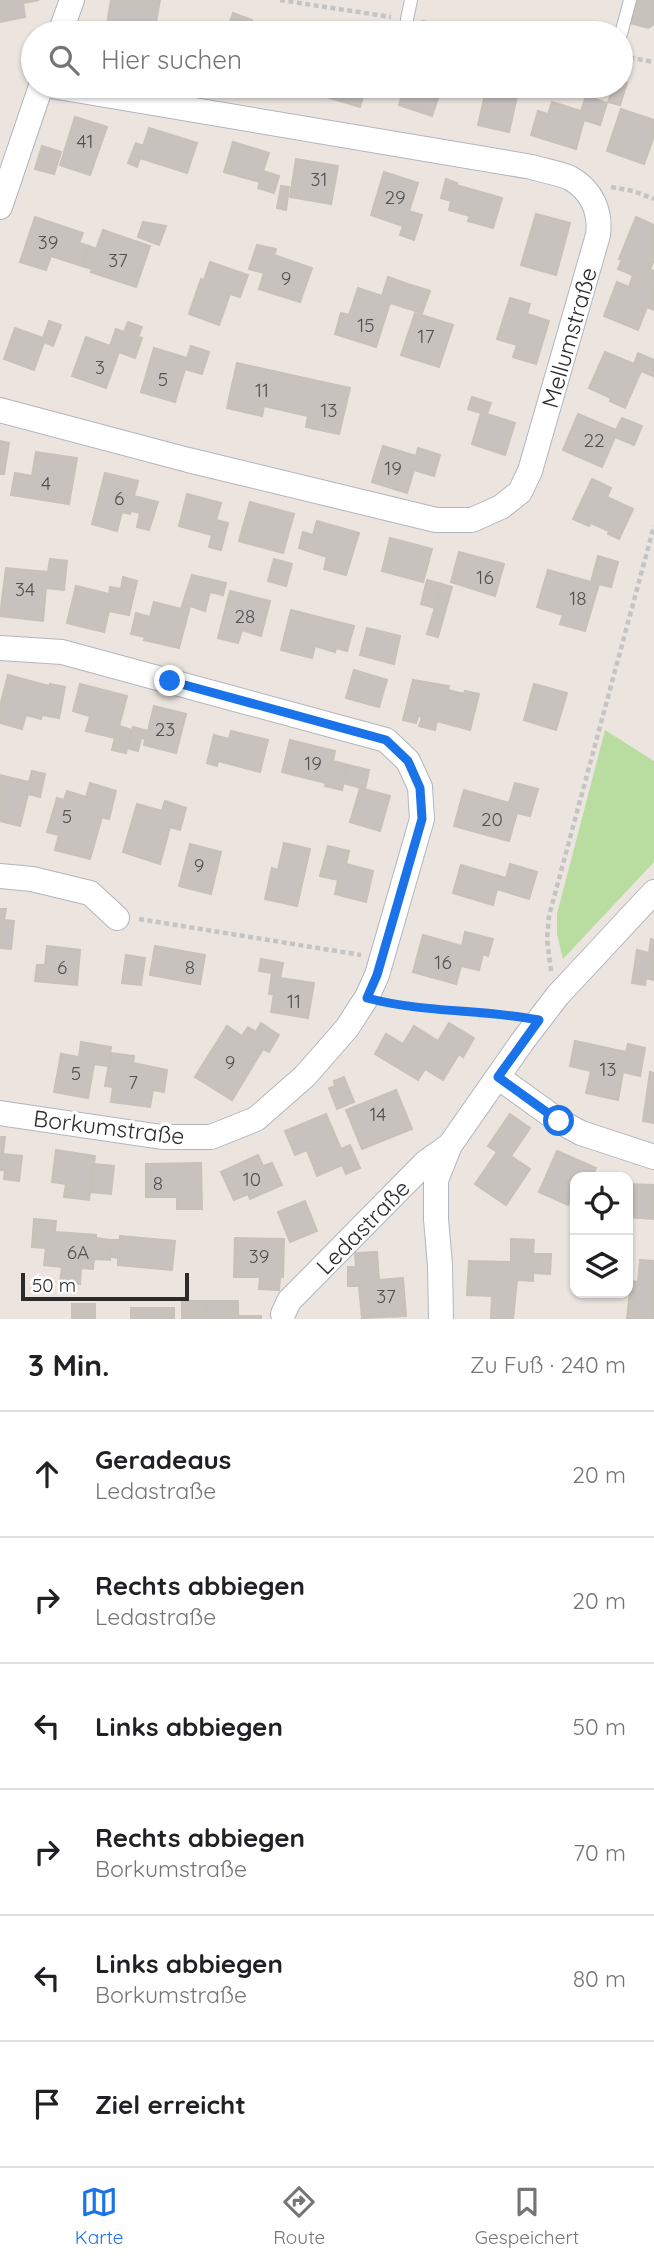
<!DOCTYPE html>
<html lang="de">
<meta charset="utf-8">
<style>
:root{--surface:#fff;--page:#f6f6f6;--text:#202124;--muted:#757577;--line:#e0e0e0;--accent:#1a73e8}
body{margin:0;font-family:Quicksand,sans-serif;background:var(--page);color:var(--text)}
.controls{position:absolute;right:21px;bottom:21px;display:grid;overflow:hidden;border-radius:14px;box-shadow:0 2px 5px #0004}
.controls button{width:63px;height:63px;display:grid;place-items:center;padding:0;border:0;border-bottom:2px solid var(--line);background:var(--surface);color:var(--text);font:35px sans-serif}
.scale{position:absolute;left:21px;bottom:18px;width:168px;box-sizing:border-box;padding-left:7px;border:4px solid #2b2b2b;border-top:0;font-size:19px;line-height:24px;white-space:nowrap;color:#2b2b2b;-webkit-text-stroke:5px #fff;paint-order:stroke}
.stop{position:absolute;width:21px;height:21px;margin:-16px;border:5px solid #1a73e8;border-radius:50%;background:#fff}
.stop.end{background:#1a73e8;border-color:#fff;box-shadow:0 2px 7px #0008}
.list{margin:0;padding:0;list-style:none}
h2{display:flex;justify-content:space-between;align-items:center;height:91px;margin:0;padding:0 28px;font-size:30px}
h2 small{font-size:23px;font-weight:400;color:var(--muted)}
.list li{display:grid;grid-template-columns:46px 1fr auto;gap:21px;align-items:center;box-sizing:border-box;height:126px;padding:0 28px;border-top:2px solid var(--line)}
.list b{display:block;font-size:26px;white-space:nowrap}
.list p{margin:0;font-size:23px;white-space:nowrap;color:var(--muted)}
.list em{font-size:23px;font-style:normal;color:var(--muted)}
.icon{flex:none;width:38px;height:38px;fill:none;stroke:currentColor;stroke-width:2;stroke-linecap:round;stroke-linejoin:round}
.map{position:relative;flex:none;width:654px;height:1319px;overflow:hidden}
.search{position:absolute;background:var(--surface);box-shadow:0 2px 5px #0004;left:21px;right:21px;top:21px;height:77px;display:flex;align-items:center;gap:18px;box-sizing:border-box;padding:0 24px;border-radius:38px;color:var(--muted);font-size:26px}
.sheet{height:847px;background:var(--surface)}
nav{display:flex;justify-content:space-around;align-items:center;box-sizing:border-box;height:98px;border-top:2px solid var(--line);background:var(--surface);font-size:19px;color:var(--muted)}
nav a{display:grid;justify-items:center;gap:4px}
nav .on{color:var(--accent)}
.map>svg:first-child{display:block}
.green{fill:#b9dda0}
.building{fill:#c7c2be;stroke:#c7c1b8;stroke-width:2}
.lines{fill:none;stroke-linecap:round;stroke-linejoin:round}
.service-casing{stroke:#b2b5bd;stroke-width:14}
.minor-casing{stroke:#b2b5bd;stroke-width:26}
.path{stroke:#c4c4c4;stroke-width:4.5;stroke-dasharray:5 3.5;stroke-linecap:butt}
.service{stroke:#fff;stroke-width:12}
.minor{stroke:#fff;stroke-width:24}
.route{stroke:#1a73e8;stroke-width:9}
.labels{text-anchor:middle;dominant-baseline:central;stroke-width:7;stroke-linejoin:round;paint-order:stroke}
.number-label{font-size:19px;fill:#525150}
.street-label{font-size:23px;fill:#2b2b2b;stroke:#fff}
</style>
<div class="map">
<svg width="654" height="1319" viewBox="0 0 654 1319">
<rect width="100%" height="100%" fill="#ece5df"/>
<polygon class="green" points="605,730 654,761 654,862 563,959 557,934 557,914"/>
<g class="building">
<polygon points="0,0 39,0 23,3 25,17 0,22"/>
<polygon points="111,0 160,0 154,33 125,33 106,30"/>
<polygon points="637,0 654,0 654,24 648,28 630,23"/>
<polygon points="233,13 252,20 248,33 235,33 237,28 229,25"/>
<polygon points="270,23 298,33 266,33"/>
<polygon points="621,81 627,83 620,105 608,102 614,86 621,86"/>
<polygon points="275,86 295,86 293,92"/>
<polygon points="331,86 366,86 360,107 327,97"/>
<polygon points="405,86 442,86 432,116 399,105"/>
<polygon points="487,86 535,86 533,95 518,92 509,132 478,125"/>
<polygon points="586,96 607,103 600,125 584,120 576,149 531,135 538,111 548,114 552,102 581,111"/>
<polygon points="621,109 654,120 654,136 644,164 607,151"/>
<polygon points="75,117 107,127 90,175 60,165"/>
<polygon points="149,128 197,143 187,173 140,158 137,167 128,163 136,143 143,146"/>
<polygon points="233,142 269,153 263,171 279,176 274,193 258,188 260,182 224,172"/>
<polygon points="42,146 61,152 54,174 35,169"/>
<polygon points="296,159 338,166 331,204 290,197"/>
<polygon points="384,172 418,183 409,211 422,215 414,240 400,235 403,226 371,215"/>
<polygon points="446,179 457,183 456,185 502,198 493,228 468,221 470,216 449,210 451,201 441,198"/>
<polygon points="281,186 289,187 286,210 277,208"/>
<polygon points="536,214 570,223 556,275 521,265"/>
<polygon points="35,217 83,233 79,243 89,246 82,266 51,256 46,270 20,262"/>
<polygon points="636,217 654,225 654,260 650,269 654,271 654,284 618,269 622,260 619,259"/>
<polygon points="143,222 166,226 159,245 138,237"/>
<polygon points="103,230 150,246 136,287 91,272 92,269 82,266 89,246 96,249"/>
<polygon points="257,245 276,249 274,255 312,268 300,302 259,289 264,273 249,269"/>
<polygon points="210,262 248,275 240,297 230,294 219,325 189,314 201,279 204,280"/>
<polygon points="633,275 654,284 654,310 647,307 638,330 604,316 617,282 629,287"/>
<polygon points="388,277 411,285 403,307 390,303 376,347 335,334 341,313 349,315 358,288 382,296"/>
<polygon points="411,285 430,291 422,313 403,307"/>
<polygon points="510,298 530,304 527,314 549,321 536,364 513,357 517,345 497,339"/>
<polygon points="415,313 453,325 439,367 401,355"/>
<polygon points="49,321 61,325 53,346 44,342 34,370 4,359 15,328 43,338"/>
<polygon points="128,322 142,327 138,337 142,338 135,358 119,352 106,388 72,376 86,337 110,346 116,329 124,332"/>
<polygon points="191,346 209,352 202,374 185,369 175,402 141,392 154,348 187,358"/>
<polygon points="605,352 634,364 638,353 654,360 653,376 641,371 625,408 610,401 611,398 589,388"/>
<polygon points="237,363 350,388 339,434 306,427 308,416 264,406 262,416 227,408"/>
<polygon points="472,397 491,403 487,414 515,423 505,455 472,444 481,413 468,409"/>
<polygon points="578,414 616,430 622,418 642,426 634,445 615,437 602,467 563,450"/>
<polygon points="0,441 9,443 4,474 0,474"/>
<polygon points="383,446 416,456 418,448 440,455 434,476 414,470 407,493 372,482"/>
<polygon points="36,452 77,458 69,504 11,495 15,473 32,476"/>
<polygon points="105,473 138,481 134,496 158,502 149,530 137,527 140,513 131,511 130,514 122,512 117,531 92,524"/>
<polygon points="592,479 611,488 607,497 633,509 619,539 608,534 609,531 591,523 589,526 573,519"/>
<polygon points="187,494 221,503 216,520 228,523 221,550 209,547 212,535 179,526"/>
<polygon points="250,502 294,514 283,553 239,541"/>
<polygon points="317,521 359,533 346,575 324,569 327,557 299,548 303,532 313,535"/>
<polygon points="390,538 432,549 423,582 382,571"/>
<polygon points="459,552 504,564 495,596 451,582"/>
<polygon points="598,556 618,562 611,587 599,584 585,631 560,624 563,615 537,607 548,570 591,582"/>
<polygon points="50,559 67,561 64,590 46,588 43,621 0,616 6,568 48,572"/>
<polygon points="274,559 292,564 286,586 268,581"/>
<polygon points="192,575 213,580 205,611 190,606 179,648 144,640 145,637 131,634 136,613 150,617 154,602 181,609"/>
<polygon points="123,577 137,581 129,615 109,611 104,632 67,623 76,586 109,594 110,587 121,589"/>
<polygon points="213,580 226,583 223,595 210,592"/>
<polygon points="427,580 442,584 435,608 421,604"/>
<polygon points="442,584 452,587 438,637 427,634"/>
<polygon points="230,591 270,601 261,636 242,630 238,643 218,638"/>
<polygon points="291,610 354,626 347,651 336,648 335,652 315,646 312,658 281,650"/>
<polygon points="367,628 400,636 394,664 360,655"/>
<polygon points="354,670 387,680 379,707 346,698"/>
<polygon points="8,675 49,686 50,684 65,687 59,718 42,715 41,719 26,715 22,729 0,723 0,706"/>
<polygon points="413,680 449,686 448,690 464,694 465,691 479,694 470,730 437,721 435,730 419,726 422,717 418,716 416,723 403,720"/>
<polygon points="80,684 127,696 119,726 132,730 126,753 112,750 115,738 86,731 90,716 73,711"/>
<polygon points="534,684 567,693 556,730 524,720"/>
<polygon points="154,706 186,714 176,753 144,745 145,739 141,738 138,751 127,748 133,727 148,731"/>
<polygon points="231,731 268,740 260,772 218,761 217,766 207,763 214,735 229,739"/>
<polygon points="290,740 335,751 333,761 348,765 342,790 325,786 326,783 282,772"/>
<polygon points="348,765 369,770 365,789 343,783"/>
<polygon points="32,771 45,774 40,797 28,794 20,826 0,821 0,775 29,782"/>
<polygon points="90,783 116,791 109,819 102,817 90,859 55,850 59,835 47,832 57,798 64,800 67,791 86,797"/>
<polygon points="515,783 538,789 530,816 517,813 509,841 454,826 464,790 509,803"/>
<polygon points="360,788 390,796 380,831 350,822"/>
<polygon points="165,801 186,808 180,830 170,827 160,864 123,852 137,804 162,811"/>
<polygon points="284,843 310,849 297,906 265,899 272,868 278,870"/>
<polygon points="190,844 221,852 211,894 179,886"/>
<polygon points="328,846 349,851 346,864 373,871 366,902 335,894 338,880 320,876"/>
<polygon points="510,864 537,872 529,899 497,889 493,905 453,893 461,865 506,878"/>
<polygon points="0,909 6,909 4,920 14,921 11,949 0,948"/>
<polygon points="465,932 493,939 488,956 483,954 479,970 461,966 456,984 413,972 423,935 462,946"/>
<polygon points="651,939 654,940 654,980 646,978 645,985 632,983 637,950 649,953"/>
<polygon points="47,946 80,950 77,985 35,981 37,965 45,965"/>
<polygon points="155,946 205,955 200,984 150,975"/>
<polygon points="126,955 145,958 141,985 122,983"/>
<polygon points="261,959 283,963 280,978 314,983 308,1018 271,1012 274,994 269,994 272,973 259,971"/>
<polygon points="261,1023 279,1035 269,1052 263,1049 232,1100 195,1077 227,1026 242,1036 248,1027 256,1032"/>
<polygon points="449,1023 474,1038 463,1057 459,1054 443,1080 425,1069 418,1080 375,1054 386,1034 403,1044 414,1026 438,1041"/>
<polygon points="575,1041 626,1052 628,1044 645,1048 640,1076 623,1072 618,1100 586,1093 591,1071 570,1066"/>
<polygon points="81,1042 111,1047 108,1066 94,1064 88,1098 54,1092 61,1054 79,1057"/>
<polygon points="111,1053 134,1056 133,1063 167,1070 164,1092 153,1090 150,1107 111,1102 113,1087 105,1086"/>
<polygon points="650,1072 654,1073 654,1123 643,1121"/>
<polygon points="344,1077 354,1102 337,1109 329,1088 335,1086 334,1081"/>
<polygon points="396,1090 412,1129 362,1149 346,1110"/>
<polygon points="326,1114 341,1149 350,1145 360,1168 346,1174 342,1165 317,1176 307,1150 295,1155 285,1131"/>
<polygon points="510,1114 530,1128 511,1156 530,1169 506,1205 475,1184 497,1152 488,1146"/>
<polygon points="0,1137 5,1137 3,1154 22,1156 19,1181 4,1179 5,1170 0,1170"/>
<polygon points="56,1150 95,1156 89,1200 64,1197 66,1184 52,1182"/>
<polygon points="557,1151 596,1168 592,1177 575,1177 575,1194 573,1194 568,1205 539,1192"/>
<polygon points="258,1155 263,1166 272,1163 282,1185 250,1199 248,1194 234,1200 221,1172"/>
<polygon points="201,1163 202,1209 177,1209 177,1197 146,1197 146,1164"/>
<polygon points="94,1164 114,1166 111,1194 91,1192"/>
<polygon points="628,1184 654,1185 654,1219 628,1217"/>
<polygon points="305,1201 317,1231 290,1242 278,1212"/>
<polygon points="34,1219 56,1221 55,1232 96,1235 96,1238 112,1240 110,1260 94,1259 93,1269 81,1268 80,1284 60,1282 62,1267 44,1265 46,1248 32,1247"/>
<polygon points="120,1236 175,1241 172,1270 118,1265 118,1258 111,1257 112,1240 120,1240"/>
<polygon points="235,1238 284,1239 283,1277 280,1277 279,1290 259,1289 260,1277 234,1277"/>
<polygon points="511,1239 534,1240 533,1254 551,1254 550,1274 533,1273 533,1281 517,1280 513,1319 491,1319 492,1296 467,1295 469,1261 511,1262"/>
<polygon points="377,1252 379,1280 403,1278 406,1316 362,1318 359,1286 348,1286 348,1267 356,1267 355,1253"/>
<polygon points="640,1260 654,1261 654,1319 627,1319 631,1281 638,1282"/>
<rect x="182" y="1301" width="25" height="18"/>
<polygon points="207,1301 238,1301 238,1316 261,1316 261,1319 207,1319"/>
<rect x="72" y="1304" width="23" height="15"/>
<rect x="131" y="1308" width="43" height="11"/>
</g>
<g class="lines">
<defs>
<g id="service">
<polyline points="407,19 411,0"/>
<polyline points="621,34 630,0"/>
</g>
<g id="minor">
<polyline points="60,33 72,0"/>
<polyline points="0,207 41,86"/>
<path id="s1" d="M0,410L188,460L436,520H472L501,507L520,492L530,471L598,235C601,212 592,190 570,178C559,173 544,171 532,167L52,86"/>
<polyline points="0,648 62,652 386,740 408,761 420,787 422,819 377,975 367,997 347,1028 305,1076 256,1119 211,1137 162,1137 0,1113"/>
<polyline points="0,876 32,879 90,893 117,918"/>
<polyline points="498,1077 559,1121 581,1133 654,1157"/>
<path id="s2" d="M283,1314L289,1301L426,1162L450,1145"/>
<polyline points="441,1319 440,1265 436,1219 436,1180 450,1145 522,1042 558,995 654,892"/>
</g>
</defs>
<use href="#service" class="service-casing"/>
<use href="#minor" class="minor-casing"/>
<g class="path">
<polyline points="280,0 391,17"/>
<polyline points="421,22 489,33"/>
<polyline points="621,56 654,62"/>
<polyline points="611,187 633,191 654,199"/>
<polyline points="139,919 361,955"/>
<polyline points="551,971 547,939 549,916 654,526"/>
<polyline points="388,1003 516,1015"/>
</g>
<use href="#service" class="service"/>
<use href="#minor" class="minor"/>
</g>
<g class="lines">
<path class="route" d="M170,681L386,740L408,761L420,788L422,819L377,975L367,998C423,1013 482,1009 539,1020L498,1077L559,1121"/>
</g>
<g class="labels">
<g class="number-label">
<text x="85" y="141">41</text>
<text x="319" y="179">31</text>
<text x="395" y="197">29</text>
<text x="48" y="242">39</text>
<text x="118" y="260">37</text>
<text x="286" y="278">9</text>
<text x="366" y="325">15</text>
<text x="426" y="336">17</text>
<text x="100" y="367">3</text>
<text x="163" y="379">5</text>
<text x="262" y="390">11</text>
<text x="329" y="410">13</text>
<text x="594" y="440">22</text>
<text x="393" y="468">19</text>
<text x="46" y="483">4</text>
<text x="119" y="498">6</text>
<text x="485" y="577">16</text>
<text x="25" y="589">34</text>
<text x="578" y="598">18</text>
<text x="245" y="616">28</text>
<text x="165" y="729">23</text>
<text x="313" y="763">19</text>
<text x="67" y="816">5</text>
<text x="492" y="819">20</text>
<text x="199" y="865">9</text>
<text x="443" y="962">16</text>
<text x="62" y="967">6</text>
<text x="190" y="967">8</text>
<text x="294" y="1001">11</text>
<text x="230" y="1062">9</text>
<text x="608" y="1069">13</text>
<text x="76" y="1073">5</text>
<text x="133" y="1082">7</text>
<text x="378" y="1114">14</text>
<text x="252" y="1179">10</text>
<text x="158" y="1183">8</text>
<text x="78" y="1252">6A</text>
<text x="259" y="1256">39</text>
<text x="386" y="1296">37</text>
</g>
<g class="street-label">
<text stroke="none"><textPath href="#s1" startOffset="704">Mellumstraße</textPath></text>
<text transform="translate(109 1127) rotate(7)">Borkumstraße</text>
<text stroke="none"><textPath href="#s2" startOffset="119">Ledastraße</textPath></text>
</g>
</g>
</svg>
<div class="controls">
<button><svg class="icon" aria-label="locate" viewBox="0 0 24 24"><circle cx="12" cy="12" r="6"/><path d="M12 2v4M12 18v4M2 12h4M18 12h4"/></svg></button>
<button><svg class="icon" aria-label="layers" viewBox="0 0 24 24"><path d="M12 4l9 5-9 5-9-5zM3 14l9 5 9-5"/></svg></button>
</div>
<div class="scale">50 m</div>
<div class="stop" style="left:559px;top:1121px"></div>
<div class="stop end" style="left:170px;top:681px"></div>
<div class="search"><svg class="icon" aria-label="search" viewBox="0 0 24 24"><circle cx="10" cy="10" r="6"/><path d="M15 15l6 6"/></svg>Hier suchen</div>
</div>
<section class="sheet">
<h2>3 Min.<small>Zu Fuß · 240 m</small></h2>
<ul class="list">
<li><svg class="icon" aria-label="ahead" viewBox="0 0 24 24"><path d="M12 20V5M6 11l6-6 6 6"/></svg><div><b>Geradeaus</b><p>Ledastraße</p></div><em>20 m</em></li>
<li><svg class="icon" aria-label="right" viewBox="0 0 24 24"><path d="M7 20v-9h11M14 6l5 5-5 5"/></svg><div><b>Rechts abbiegen</b><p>Ledastraße</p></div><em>20 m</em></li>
<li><svg class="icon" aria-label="left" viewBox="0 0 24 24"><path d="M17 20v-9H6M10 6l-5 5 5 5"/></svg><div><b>Links abbiegen</b></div><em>50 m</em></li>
<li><svg class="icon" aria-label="right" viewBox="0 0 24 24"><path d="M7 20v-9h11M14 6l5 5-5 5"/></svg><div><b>Rechts abbiegen</b><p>Borkumstraße</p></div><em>70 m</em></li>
<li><svg class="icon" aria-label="left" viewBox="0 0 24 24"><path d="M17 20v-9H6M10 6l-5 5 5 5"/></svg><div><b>Links abbiegen</b><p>Borkumstraße</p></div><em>80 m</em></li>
<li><svg class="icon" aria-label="arrive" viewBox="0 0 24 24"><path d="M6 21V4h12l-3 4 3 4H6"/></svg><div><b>Ziel erreicht</b></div></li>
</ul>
</section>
<nav>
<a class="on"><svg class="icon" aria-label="map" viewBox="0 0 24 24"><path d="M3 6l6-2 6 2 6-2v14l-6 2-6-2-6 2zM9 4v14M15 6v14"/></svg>Karte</a>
<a><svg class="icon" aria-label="directions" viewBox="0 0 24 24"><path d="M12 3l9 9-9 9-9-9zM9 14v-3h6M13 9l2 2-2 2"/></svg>Route</a>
<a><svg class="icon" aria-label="saved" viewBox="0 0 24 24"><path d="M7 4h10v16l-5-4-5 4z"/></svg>Gespeichert</a>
</nav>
